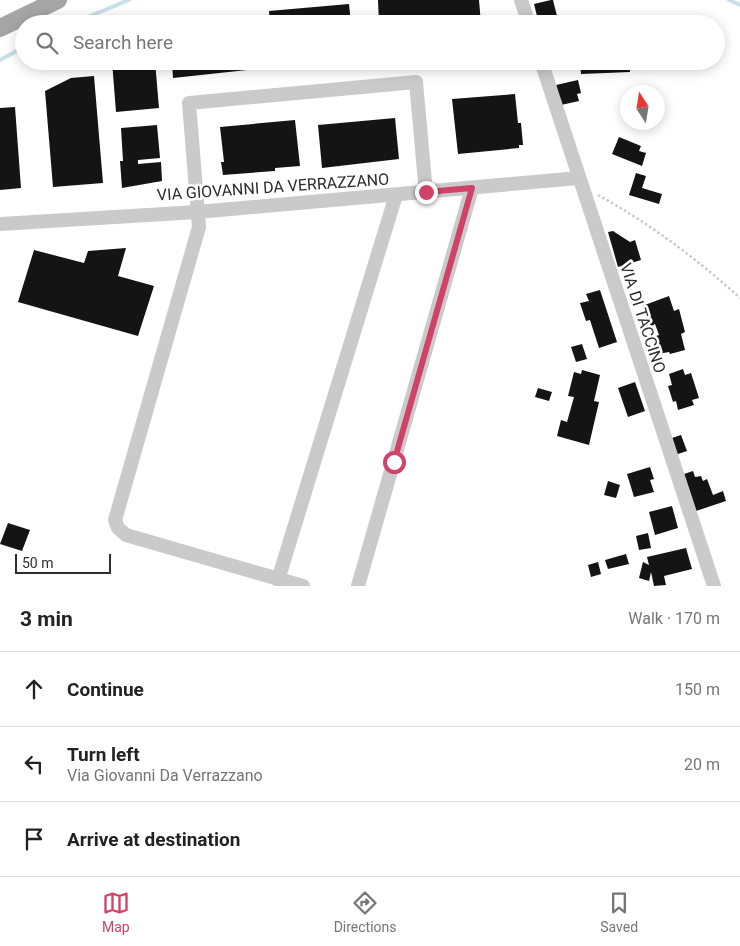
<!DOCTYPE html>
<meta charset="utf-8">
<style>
:root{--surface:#fff;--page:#f6f6f6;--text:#222;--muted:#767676;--line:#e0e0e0;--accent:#d04268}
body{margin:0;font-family:Roboto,sans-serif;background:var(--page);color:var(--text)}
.compass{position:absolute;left:620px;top:85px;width:45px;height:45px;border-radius:50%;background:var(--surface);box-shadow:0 2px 12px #0003;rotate:348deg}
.scale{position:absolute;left:15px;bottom:12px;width:96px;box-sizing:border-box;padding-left:5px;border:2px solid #2d2d2d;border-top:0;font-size:14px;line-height:18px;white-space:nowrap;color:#2d2d2d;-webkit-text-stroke:4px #fff;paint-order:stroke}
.stop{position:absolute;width:15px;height:15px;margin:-11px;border:4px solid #d04268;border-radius:50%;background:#fff}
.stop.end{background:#d04268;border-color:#fff;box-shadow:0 1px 5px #0008}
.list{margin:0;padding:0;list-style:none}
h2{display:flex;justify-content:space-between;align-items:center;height:65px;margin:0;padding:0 20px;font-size:21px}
h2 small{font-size:16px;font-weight:400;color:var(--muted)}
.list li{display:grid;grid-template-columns:32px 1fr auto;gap:15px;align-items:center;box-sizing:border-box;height:75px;padding:0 20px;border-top:1px solid var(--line)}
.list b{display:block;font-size:19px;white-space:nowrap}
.list p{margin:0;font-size:16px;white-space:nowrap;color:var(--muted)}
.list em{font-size:16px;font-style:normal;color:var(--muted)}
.icon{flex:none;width:28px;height:28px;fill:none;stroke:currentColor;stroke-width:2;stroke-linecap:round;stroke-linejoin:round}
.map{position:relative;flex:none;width:740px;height:586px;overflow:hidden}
.search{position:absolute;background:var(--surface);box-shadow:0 2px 12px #0003;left:15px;right:15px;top:15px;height:55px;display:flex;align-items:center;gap:12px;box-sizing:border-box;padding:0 18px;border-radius:28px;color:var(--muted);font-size:19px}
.sheet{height:290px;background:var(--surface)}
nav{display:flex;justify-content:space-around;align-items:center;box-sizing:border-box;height:70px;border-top:1px solid var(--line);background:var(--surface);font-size:14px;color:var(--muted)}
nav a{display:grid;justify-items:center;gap:2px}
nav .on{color:var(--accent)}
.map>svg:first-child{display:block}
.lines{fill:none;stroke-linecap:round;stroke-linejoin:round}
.stream{stroke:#cae1e7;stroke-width:4}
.building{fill:#141414}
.path{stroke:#cacaca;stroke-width:2.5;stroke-dasharray:2.5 2.5;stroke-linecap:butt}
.minor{stroke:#cacaca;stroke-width:14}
.major{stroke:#a5a5a5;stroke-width:18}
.route{stroke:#d04268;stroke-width:6}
.labels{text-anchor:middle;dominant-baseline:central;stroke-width:5;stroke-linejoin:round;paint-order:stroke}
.street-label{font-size:16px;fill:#2d2d2d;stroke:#fff}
</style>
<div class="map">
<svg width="740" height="586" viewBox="0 0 740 586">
<rect width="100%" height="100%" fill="#fff"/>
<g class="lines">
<g class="stream">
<polyline points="729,0 740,5"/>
<polyline points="71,24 129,0"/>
<polyline points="0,60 24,47"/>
</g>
</g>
<g class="building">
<polygon points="378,0 479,0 481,24 379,24"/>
<polygon points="551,0 553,0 559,24 539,24 534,4"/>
<polygon points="349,4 351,24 270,24 269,11"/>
<polygon points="112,61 155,61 159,108 116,112"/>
<polygon points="172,61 246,61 247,70 173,78"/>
<polygon points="273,61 302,61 302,63 273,65"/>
<polygon points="580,61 629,61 630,72 581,74"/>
<polygon points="94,76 103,183 53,187 45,91 71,78"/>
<polygon points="578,80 581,93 577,94 579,101 561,105 556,85"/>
<polygon points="515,94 518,123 521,123 523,145 519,145 519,148 458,154 452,99"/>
<polygon points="15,107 21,188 0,190 0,108"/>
<polygon points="395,118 399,159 322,168 318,125"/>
<polygon points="295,120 300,166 275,168 275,171 223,175 221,162 224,162 220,127"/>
<polygon points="157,125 160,158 138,160 138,164 161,162 162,181 122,188 120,161 123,161 121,128"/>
<polygon points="619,137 641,146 639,151 646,153 642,166 612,154"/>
<polygon points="636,173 646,176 642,188 662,194 659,204 629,195"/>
<polygon points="613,231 630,242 635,240 641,260 618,267 608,232"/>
<polygon points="126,248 118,276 154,286 138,336 18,302 34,250 84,263 88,251"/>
<polygon points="600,290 617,342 599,348 590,320 586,321 580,303 589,301 586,294"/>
<polygon points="669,296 674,311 679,309 685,332 681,334 685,350 670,354 669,352 658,354 653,337 659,335 655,324 650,327 642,306"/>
<polygon points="582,344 587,359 576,362 571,347"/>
<polygon points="683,369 685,375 691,373 699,398 692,400 694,405 678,410 676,401 673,402 668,386 672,385 669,374"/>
<polygon points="582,370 600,375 594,401 599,402 589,445 557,436 561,420 567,422 574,397 568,396 574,372 581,374"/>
<polygon points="635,382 645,411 628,417 618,388"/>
<polygon points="538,388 552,392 549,401 535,397"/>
<polygon points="681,435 687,451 675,455 669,439"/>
<polygon points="650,467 654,479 650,480 654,492 634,497 627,474"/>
<polygon points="693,471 695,477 701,476 703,481 707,479 713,495 723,491 726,501 696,511 684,474"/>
<polygon points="608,481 620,485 616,498 604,495"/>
<polygon points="672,506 678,528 655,535 649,512"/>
<polygon points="8,523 30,530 22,551 0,544"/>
<polygon points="648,533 651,548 639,550 636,536"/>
<polygon points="686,548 692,569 664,576 666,585 654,586 651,572 649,581 639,578 643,562 649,565 647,557"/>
<polygon points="626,554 629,564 608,569 605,560"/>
<polygon points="598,562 601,574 591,577 588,565"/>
</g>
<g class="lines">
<path class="path" d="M598,195C649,223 697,259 740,298"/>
<g class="minor">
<polyline points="521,0 529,24"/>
<polyline points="541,61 714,586"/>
<polyline points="0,224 197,212 579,178"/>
<polyline points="278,580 396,195"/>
<polyline points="303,586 126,535 118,528 115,520 199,227 189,103 416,82 426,193"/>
<polyline points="358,586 472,188"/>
</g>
<polyline class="major" points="0,28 58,0"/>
</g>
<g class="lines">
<polyline class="route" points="394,462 472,188 426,192"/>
</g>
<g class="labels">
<g class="street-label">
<text transform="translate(273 187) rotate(-4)">VIA GIOVANNI DA VERRAZZANO</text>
<text transform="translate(643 318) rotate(72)">VIA DI TACCINO</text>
</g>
</g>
</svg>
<svg class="compass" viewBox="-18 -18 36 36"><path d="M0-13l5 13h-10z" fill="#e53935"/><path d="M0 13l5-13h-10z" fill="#767676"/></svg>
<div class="scale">50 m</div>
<div class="stop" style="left:394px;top:462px"></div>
<div class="stop end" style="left:426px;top:192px"></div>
<div class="search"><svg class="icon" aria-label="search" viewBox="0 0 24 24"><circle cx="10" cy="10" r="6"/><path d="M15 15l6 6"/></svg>Search here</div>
</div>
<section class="sheet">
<h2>3 min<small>Walk · 170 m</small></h2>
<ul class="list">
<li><svg class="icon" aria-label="ahead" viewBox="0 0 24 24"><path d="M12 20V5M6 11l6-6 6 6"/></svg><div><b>Continue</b></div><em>150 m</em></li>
<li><svg class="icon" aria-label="left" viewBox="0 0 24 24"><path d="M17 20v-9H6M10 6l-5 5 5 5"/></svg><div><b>Turn left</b><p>Via Giovanni Da Verrazzano</p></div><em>20 m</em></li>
<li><svg class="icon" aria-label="arrive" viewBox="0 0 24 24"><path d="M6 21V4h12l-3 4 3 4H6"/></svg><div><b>Arrive at destination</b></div></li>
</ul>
</section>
<nav>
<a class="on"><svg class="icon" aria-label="map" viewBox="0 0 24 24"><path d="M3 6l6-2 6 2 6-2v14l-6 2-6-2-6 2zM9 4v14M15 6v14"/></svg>Map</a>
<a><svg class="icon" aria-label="directions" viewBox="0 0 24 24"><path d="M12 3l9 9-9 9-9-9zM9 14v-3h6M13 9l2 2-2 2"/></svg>Directions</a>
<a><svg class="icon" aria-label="saved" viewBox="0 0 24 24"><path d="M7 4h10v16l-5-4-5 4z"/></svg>Saved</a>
</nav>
